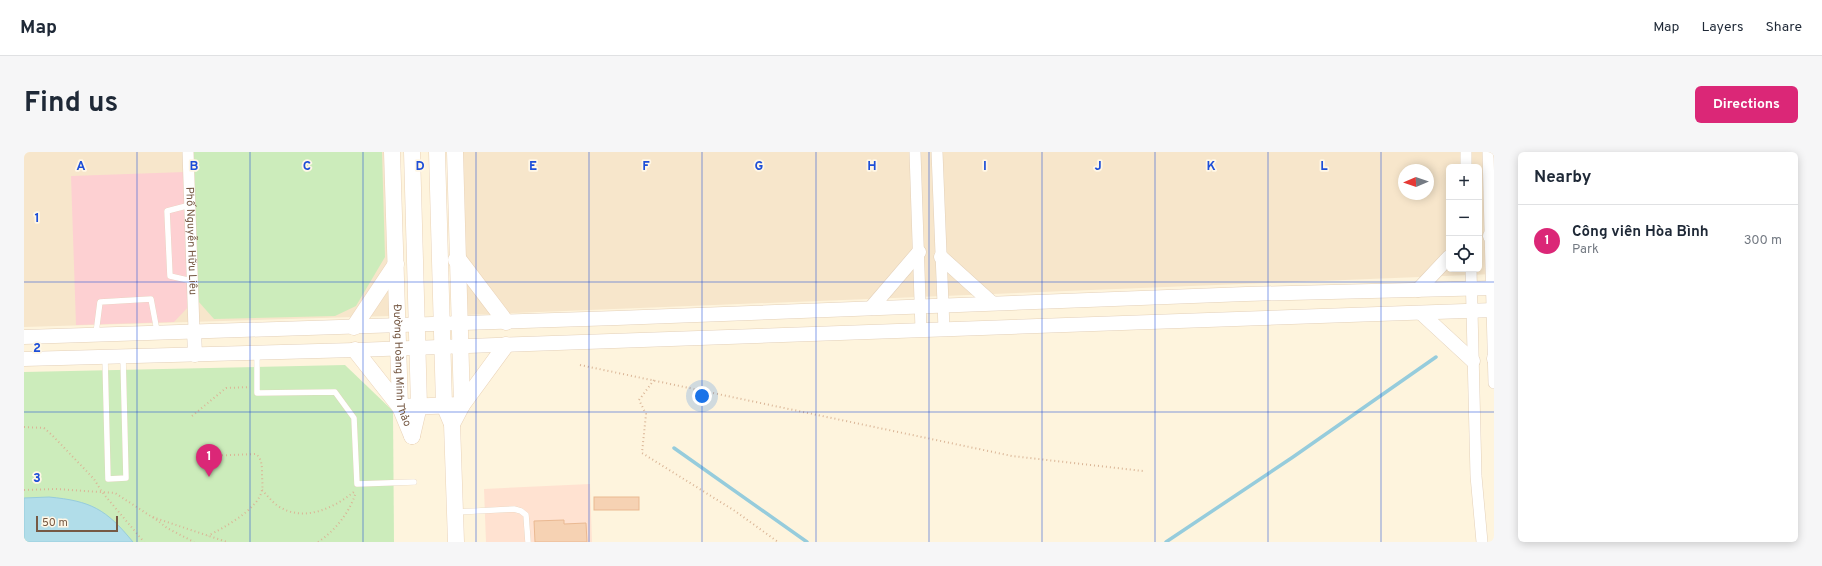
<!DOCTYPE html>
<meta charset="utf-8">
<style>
:root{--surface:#fff;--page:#f6f6f7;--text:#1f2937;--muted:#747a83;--line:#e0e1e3;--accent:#db2777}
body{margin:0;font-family:Overpass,sans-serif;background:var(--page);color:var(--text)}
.controls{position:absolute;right:12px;top:12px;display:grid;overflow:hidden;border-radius:6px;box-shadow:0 2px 10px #0003}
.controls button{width:36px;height:36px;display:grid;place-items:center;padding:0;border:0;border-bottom:1px solid var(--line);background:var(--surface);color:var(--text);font:20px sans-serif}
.compass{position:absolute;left:1374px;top:12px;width:36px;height:36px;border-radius:50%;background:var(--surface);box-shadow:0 2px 10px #0003;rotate:268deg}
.scale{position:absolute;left:12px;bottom:10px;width:82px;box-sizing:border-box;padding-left:4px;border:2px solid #765944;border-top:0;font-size:11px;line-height:14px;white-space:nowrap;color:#765944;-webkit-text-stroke:3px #fff7e6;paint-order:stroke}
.you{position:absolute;left:678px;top:244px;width:14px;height:14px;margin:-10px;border:3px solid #fff;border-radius:50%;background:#1a73e8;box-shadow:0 0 0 6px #1a73e833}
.badge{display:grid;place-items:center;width:26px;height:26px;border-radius:50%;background:var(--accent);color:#fff;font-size:13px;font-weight:700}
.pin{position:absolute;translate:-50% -33px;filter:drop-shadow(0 1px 2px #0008)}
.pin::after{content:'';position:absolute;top:21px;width:14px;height:12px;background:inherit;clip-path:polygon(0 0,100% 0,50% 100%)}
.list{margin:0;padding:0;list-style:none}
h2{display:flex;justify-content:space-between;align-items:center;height:52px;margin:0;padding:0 16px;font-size:17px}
h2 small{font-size:13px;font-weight:400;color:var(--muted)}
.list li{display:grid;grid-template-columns:26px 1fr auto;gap:12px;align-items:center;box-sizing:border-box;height:72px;padding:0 16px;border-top:1px solid var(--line)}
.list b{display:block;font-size:15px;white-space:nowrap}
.list p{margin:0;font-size:13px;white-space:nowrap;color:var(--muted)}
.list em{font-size:13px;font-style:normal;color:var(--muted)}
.icon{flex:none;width:22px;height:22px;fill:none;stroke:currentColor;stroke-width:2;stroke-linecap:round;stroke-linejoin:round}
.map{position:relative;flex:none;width:1470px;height:390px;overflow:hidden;border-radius:6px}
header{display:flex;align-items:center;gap:24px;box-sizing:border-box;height:56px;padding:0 20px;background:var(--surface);border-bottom:1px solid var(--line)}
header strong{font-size:19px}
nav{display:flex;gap:22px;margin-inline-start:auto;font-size:14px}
.intro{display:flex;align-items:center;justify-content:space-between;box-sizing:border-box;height:96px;padding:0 24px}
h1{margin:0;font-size:28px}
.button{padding:10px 18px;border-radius:6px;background:var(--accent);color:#fff;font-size:14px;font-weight:700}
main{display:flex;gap:24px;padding:0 24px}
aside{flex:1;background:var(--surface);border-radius:6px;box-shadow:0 2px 10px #0003}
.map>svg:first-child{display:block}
.residential{fill:#f7e6cb;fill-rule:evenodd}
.commercial{fill:#ffe2d1}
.medical{fill:#fdd0d2}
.green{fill:#ccecbb}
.water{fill:#b1dde9;stroke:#96ccdc}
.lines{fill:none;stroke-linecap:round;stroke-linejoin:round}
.stream{stroke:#96ccdc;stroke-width:3.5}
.building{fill:#f6d2b3;stroke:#eab992}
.service-casing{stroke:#e3d0b9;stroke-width:6}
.minor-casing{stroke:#e3d0b9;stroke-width:12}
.tertiary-casing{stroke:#e3d0b9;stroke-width:15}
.secondary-casing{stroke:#ead3b8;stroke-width:17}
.path{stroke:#dab596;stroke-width:2;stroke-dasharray:1 3;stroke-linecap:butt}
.service{stroke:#fff;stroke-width:5.5}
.minor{stroke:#fff;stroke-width:11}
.tertiary{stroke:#fff;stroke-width:14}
.secondary{stroke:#fff;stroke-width:16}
.grid{fill:none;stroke:#1d4ed8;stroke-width:1;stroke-opacity:0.55}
.labels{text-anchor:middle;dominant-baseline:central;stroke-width:3.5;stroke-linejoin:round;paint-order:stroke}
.street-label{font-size:11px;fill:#765944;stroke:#fff7e6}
.grid-label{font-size:13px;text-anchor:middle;font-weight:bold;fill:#1d4ed8;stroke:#fff7e6;stroke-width:3.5;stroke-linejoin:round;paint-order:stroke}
</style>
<header>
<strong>Map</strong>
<nav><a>Map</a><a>Layers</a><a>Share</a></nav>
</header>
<div class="intro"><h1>Find us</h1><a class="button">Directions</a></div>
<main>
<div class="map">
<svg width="1470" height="390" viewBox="0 0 1470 390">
<rect width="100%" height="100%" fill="#fef4dd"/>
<g class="residential">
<polygon points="0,0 360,0 365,164 0,175"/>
<path d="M434,0H1470V122L441,163ZM1425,15H1455V117H1425ZM1380,18H1404V42H1380Z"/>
</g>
<polygon class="commercial" points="566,332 568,390 462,390 460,337"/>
<polygon class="medical" points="161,20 165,154 150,170 52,173 47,24"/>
<g class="green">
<polygon points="169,0 358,0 361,105 332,154 311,164 190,167 174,149"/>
<polygon points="321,213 369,259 370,390 0,390 0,220"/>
</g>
<path class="water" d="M25,345C67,349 82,357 109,390H0V346Z"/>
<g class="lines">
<g class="stream">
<polyline points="650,296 783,390"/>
<polyline points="1142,390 1269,305 1412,205"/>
</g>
</g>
<g class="building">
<rect x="570" y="345" width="45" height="13"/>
<polygon points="540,368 540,372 562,371 563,390 511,390 510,369"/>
</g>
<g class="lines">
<defs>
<g id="service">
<polyline points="166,53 143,59 146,124 168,129"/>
<polyline points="72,181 76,150 127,147 133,179"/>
<polyline points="233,201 233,241 311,240 330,266 333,332 390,330"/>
<polyline points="81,206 84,327 102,326 99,205"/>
<polyline points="433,360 490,357 497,359 502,363 504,390"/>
</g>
<g id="minor">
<path id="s1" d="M164,0L170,178"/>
<polyline points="891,0 897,178"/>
<polyline points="913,0 920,177"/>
<polyline points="1442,0 1442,15"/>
<polyline points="1464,0 1470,231"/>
<polyline points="1447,117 1452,324 1458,390"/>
</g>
<g id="tertiary">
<polyline points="1466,84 1470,87"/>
<polyline points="917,105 968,151"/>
<polyline points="1394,138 1425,105"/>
<polyline points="847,156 895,100"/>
<polyline points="1397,161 1449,209"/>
<polyline points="170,178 171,203"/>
<polyline points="0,185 593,166 1222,142 1470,136"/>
<polyline points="0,207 331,198 1470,158"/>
<polyline points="1470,207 1470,206"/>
</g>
<g id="secondary">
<path id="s2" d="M368,0L376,255L388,284"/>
<polyline points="388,0 395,254 388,284"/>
<polyline points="413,0 420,253 428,272 432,390"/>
<polyline points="432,108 435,108 482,170"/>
<polyline points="330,175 372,112"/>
<polyline points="331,198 376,255 438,253 482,193"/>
<polyline points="428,272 438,253 431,0"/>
</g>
</defs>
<use href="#service" class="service-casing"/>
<use href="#minor" class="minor-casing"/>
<use href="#tertiary" class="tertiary-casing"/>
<use href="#secondary" class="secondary-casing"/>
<g class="path">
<polyline points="556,213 988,304 1119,319"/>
<polyline points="630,228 615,248 622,262 618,301 711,359 754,390"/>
<polyline points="168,264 202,236 226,235"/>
<polyline points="0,275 20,276 28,283 70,327 78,340 120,390"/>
<path d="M182,304L232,302C238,307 238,314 238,322C238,327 239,333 238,338C234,358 200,375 184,384"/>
<polyline points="0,338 32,337 91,341 128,365 203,390"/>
<path d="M238,338C243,343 248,350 254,354C280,371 310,356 331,339"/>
<polyline points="129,365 143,376 170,390"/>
<path d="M294,390C311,379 326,360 332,340"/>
</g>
<use href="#service" class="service"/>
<use href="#minor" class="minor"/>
<use href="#tertiary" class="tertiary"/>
<use href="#secondary" class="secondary"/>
</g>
<path class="grid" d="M113,0V390M226,0V390M339,0V390M452,0V390M565,0V390M678,0V390M792,0V390M905,0V390M1018,0V390M1131,0V390M1244,0V390M1357,0V390M0,130H1470M0,260H1470"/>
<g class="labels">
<g class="street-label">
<text stroke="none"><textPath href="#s1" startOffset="89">Phố Nguyễn Hữu Liêu</textPath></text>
<text stroke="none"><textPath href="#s2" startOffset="214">Đường Hoàng Minh Thảo</textPath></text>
</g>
</g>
<g class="grid-label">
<text x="57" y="18">A</text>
<text x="170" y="18">B</text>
<text x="283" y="18">C</text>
<text x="396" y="18">D</text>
<text x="509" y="18">E</text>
<text x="622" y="18">F</text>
<text x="735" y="18">G</text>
<text x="848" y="18">H</text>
<text x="961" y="18">I</text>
<text x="1074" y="18">J</text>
<text x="1187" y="18">K</text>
<text x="1300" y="18">L</text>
<text x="13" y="70">1</text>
<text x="13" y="200">2</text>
<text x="13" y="330">3</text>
</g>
</svg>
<div class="controls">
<button>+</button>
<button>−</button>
<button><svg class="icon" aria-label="locate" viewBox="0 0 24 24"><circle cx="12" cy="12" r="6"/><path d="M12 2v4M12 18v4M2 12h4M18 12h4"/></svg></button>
</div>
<svg class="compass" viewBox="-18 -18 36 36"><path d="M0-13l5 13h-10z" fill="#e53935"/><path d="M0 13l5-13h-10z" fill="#747a83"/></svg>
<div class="scale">50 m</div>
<div class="you"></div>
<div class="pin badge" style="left:185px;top:325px">1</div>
</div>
<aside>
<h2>Nearby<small></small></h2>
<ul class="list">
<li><span class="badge">1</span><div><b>Công viên Hòa Bình</b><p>Park</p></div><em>300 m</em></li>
</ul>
</aside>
</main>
